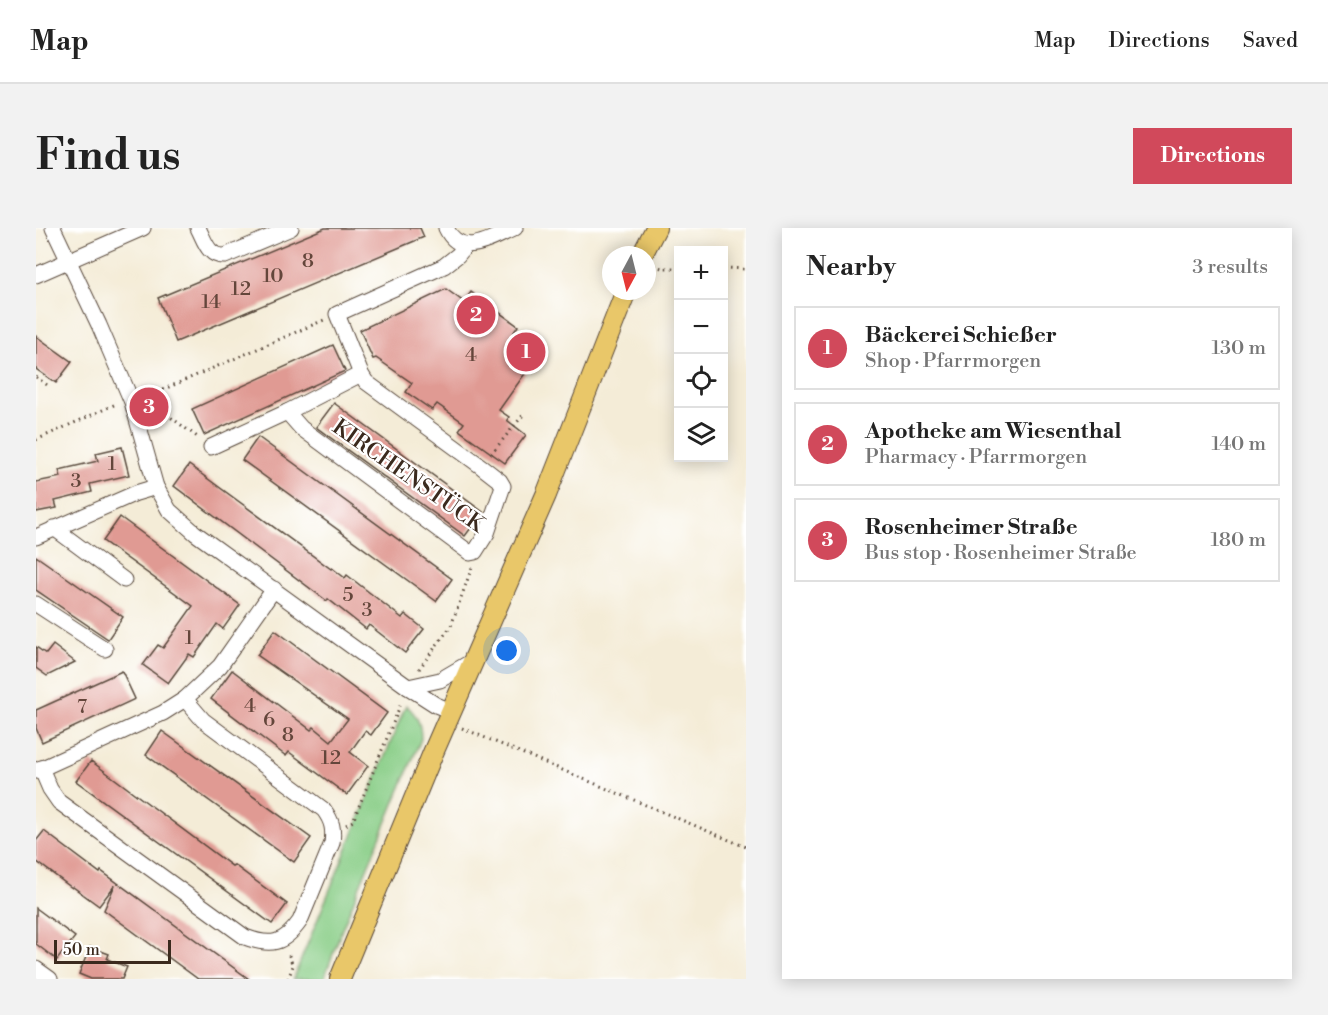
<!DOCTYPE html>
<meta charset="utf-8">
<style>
:root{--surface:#fff;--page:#f2f2f2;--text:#222;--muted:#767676;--line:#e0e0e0;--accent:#d1495b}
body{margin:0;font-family:"Libre Bodoni",serif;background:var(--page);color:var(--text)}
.controls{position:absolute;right:18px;top:18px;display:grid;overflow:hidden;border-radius:0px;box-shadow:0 3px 15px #0003}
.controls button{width:54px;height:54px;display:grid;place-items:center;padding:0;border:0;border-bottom:2px solid var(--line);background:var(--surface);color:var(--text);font:30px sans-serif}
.compass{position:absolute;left:566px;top:18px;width:54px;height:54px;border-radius:50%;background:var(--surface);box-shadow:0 3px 15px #0003;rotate:187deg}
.scale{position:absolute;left:18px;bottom:15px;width:117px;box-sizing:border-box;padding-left:6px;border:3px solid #3b2a1e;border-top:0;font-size:16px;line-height:21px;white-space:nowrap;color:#3b2a1e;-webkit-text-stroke:4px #fff;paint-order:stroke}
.you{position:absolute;left:471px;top:423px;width:21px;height:21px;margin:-15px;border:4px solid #fff;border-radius:50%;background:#1a73e8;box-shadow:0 0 0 9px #1a73e833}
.badge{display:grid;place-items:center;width:39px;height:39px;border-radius:50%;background:var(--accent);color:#fff;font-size:20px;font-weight:700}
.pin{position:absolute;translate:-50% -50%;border:3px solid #fff;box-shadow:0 2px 6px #0006}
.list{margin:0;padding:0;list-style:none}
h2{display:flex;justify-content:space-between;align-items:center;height:78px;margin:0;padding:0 24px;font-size:26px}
h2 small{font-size:20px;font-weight:400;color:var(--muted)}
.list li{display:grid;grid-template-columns:39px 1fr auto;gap:18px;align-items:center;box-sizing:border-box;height:84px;margin:0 12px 12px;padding:0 12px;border:2px solid var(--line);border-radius:0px}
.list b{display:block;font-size:22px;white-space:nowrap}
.list p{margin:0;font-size:20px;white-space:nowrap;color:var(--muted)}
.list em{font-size:20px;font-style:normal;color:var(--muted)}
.icon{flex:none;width:33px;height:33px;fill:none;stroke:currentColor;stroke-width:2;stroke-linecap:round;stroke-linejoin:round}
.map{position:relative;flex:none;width:710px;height:751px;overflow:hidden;border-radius:0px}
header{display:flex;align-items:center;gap:36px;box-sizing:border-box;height:84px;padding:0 30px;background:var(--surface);border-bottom:2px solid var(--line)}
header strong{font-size:28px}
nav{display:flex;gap:33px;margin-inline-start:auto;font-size:21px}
.intro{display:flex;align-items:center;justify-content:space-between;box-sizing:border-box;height:144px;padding:0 36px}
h1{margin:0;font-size:42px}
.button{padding:15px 27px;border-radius:0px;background:var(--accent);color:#fff;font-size:21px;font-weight:700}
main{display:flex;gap:36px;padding:0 36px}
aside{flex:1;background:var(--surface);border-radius:0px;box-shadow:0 3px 15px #0003}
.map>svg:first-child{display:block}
.green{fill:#89ce87;stroke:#627c52;stroke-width:1.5}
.building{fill:#e09a93}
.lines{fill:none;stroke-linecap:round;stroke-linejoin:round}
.minor-casing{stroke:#57473a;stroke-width:17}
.major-casing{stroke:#57473a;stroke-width:22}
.path{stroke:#57473a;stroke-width:3;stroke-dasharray:1.5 4.5;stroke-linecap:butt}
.minor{stroke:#fff;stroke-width:15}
.major{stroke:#e9c769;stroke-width:20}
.labels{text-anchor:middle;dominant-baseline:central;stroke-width:4.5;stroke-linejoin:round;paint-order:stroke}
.number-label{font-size:20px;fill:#64463b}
.street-label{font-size:22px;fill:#3b2a1e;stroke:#fff}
</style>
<header>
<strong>Map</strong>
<nav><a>Map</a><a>Directions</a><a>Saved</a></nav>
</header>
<div class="intro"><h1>Find us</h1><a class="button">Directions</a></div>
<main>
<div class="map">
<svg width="710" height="751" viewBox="0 0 710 751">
<rect width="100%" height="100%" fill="#fff"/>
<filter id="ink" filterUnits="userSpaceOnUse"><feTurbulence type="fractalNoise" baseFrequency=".0167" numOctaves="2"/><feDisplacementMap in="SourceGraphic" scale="12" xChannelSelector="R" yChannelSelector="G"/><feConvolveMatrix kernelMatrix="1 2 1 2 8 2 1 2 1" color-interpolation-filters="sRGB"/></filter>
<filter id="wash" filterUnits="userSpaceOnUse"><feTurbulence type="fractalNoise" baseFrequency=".008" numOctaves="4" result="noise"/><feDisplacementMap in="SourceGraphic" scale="24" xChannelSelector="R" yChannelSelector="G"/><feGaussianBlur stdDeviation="1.35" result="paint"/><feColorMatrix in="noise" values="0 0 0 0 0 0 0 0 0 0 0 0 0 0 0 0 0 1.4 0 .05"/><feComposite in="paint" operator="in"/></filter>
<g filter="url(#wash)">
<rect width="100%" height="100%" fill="#f4ecd7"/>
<path class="green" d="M370,477C381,487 385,495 385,511L306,701L288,751H257Z"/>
<g id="blocks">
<g class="building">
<polygon points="289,0 384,0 388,9 140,114 122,70"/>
<polygon points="410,61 428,74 435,64 482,98 478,104 505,123 463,182 473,189 471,192 490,207 469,235 423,202 428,195 401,176 396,182 370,164 376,155 340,130 337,131 324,102"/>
<polygon points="0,108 36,134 20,155 0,141"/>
<polygon points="297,117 309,143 168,207 156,181"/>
<polygon points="298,175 447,284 429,308 280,199"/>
<polygon points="222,209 416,351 400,373 206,232"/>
<polygon points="86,219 93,247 54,256 56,264 19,273 21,280 0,284 0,254 25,249 23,242 62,233 60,225"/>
<polygon points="153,237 295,341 296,340 309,350 311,347 366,390 369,386 388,401 369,425 333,397 330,401 292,371 291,373 138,258"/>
<polygon points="84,289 204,377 187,401 181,396 158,429 153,426 132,455 107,437 122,417 127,420 157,378 67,313"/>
<polygon points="0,328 87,389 72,411 0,362"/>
<polygon points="239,402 351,485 335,507 329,503 314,524 332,538 311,567 253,524 250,528 175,471 196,442 275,502 278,499 295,513 312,491 221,427"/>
<polygon points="17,417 39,434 11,448 0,440 0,419 10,426"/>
<polygon points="86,443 99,471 6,514 0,500 0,482"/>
<polygon points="126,503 275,610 258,634 110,527"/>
<polygon points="55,533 196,638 198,637 251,676 236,696 40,553"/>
<polygon points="8,603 64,645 65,643 213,751 162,751 68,682 79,657 63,678 37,659 36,660 0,633 0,613"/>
<polygon points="0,680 39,709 21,732 0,716"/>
<polygon points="54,719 73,726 71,731 91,739 86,751 55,751 43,746"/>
</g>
</g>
</g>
<g filter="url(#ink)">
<use href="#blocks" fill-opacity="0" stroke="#57473a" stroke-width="1.5"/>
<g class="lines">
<defs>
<g id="minor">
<polyline points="17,0 63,97 96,174 120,259 133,282 159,305 372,459 400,477 415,483"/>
<path d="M162,0C169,13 172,29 189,28L255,0"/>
<path d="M410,0C425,32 456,10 479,0"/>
<polyline points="0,47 107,0"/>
<polyline points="251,184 325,146"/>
<polyline points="175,219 251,184 265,200 434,325 439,324 451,305 467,258 464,253 446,239 330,154 325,146 301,86 408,38 422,27 430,17"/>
<polyline points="18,300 88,352"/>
<polyline points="0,309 100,265 120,259"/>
<polyline points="0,376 69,421"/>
<polyline points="372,459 404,452 438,432"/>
<path d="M5,540L14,561L23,574L209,709C235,719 248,716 264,693L296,615C298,601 296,593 288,582L167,492L149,471"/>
<polyline points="0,543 127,485 149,471 184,438 238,361"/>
<polyline points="0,741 14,751"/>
</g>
<g id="major">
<polyline points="606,27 620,0"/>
<polyline points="304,751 397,525 510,267 590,63"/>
</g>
</defs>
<use href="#minor" class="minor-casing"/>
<use href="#major" class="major-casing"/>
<g class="path">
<polyline points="618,38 626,40 642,40"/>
<polyline points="688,40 710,41"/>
<polyline points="0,149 14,159"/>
<polyline points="110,169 288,92"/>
<polyline points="113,188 129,185 164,211"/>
<polyline points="0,212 80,176"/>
<polyline points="455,226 488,186"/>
<polyline points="383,441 415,398 436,339"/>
<polyline points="426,500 710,619"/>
<polyline points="310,597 317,593 366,473"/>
<polyline points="252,751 257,738 252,725"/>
</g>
<use href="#minor" class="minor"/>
<use href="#major" class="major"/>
</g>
</g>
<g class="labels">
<g class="number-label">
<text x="272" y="33">8</text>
<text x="237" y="48">10</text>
<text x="205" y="61">12</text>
<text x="175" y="74">14</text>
<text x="435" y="127">4</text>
<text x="76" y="236">1</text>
<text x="40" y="253">3</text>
<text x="312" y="367">5</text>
<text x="331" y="382">3</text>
<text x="153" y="410">1</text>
<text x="214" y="478">4</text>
<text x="46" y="479">7</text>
<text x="233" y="492">6</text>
<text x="252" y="507">8</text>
<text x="295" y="530">12</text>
</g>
<g class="street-label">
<text transform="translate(372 248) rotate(35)">KIRCHENSTÜCK</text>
</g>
</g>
</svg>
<div class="controls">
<button>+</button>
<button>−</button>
<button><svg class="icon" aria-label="locate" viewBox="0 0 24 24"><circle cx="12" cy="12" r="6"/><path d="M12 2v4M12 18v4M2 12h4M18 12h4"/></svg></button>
<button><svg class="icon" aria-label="layers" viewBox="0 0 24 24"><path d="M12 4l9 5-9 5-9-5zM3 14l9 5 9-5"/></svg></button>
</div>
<svg class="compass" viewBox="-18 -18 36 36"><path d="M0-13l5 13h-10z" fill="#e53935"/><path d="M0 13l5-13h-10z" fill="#767676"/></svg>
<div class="scale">50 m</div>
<div class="you"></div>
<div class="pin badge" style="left:490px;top:124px">1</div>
<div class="pin badge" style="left:440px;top:87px">2</div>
<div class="pin badge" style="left:113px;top:179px">3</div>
</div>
<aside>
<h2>Nearby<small>3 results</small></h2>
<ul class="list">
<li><span class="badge">1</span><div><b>Bäckerei Schießer</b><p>Shop · Pfarrmorgen</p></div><em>130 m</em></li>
<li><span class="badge">2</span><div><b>Apotheke am Wiesenthal</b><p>Pharmacy · Pfarrmorgen</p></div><em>140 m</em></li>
<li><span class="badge">3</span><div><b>Rosenheimer Straße</b><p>Bus stop · Rosenheimer Straße</p></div><em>180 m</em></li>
</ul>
</aside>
</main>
